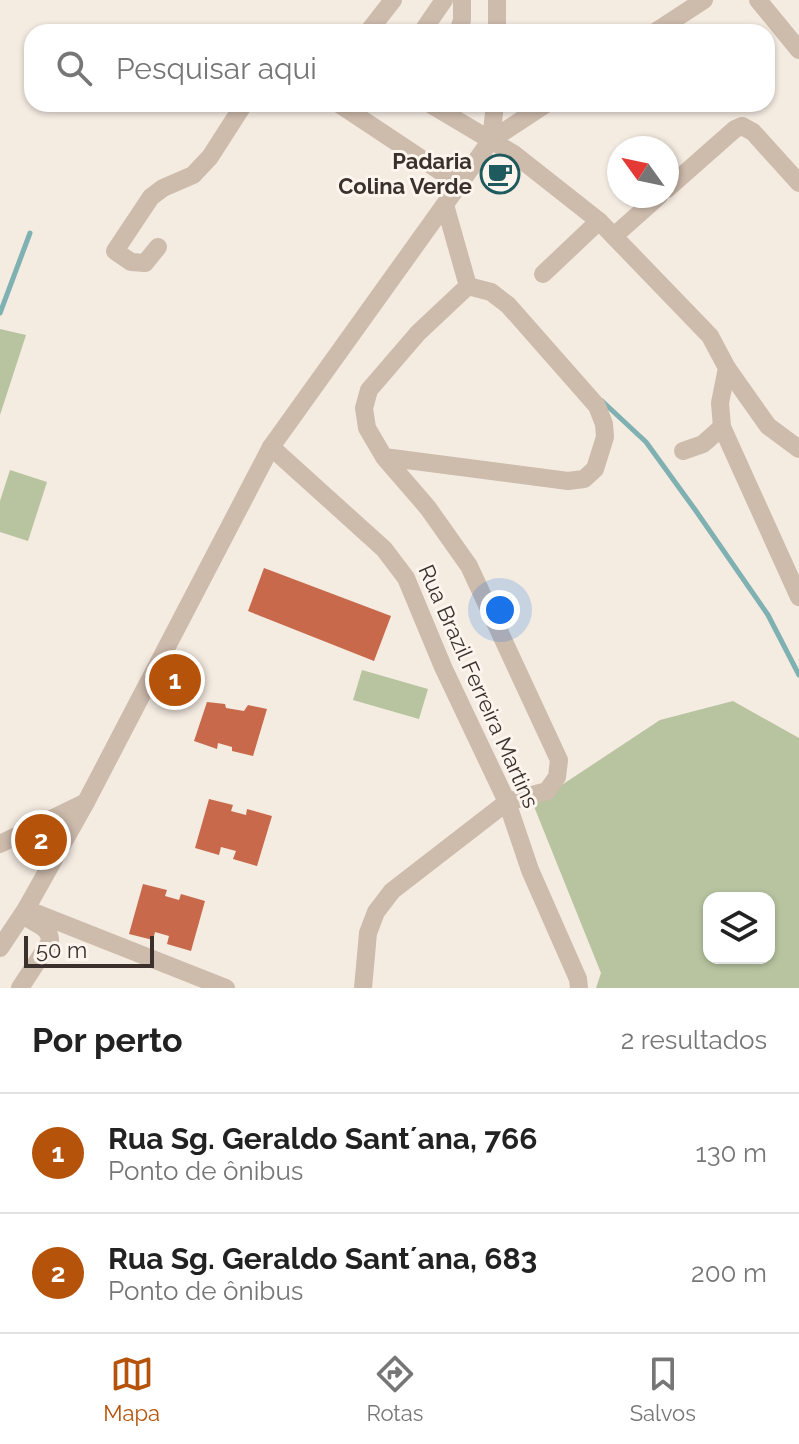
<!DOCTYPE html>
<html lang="pt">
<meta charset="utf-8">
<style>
:root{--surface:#fff;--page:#f2f2f2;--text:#222;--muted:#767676;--line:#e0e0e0;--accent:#b45309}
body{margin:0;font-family:Raleway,sans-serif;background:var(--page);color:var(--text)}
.controls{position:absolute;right:24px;bottom:24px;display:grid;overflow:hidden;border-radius:16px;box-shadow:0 2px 6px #0004}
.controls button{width:72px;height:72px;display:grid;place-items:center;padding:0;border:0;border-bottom:2px solid var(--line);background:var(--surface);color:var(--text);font:40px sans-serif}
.compass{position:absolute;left:607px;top:136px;width:72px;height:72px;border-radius:50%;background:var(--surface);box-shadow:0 2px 6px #0004;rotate:303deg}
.scale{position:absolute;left:24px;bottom:20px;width:130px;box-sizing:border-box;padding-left:8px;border:4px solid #3b302b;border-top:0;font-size:22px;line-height:28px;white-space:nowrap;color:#3b302b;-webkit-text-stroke:6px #fbf5ee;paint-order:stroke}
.you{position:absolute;left:500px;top:610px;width:28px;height:28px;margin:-20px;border:6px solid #fff;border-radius:50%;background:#1a73e8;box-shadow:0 0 0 12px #1a73e833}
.badge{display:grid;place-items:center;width:52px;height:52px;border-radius:50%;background:var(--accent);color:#fff;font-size:26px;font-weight:700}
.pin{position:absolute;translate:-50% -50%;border:4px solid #fff;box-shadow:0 2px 8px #0006}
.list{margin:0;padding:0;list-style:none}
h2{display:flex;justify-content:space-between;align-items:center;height:104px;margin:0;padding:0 32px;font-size:34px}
h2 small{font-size:26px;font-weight:400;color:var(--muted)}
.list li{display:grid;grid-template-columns:52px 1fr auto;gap:24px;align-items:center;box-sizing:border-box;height:120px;padding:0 32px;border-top:2px solid var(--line)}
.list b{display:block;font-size:30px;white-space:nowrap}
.list p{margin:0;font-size:26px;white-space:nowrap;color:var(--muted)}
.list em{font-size:26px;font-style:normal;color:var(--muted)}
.icon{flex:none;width:44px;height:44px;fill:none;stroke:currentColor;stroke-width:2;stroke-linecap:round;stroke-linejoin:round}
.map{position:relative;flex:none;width:799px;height:988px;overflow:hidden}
.search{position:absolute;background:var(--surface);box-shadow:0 2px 6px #0004;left:24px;right:24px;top:24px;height:88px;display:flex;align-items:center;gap:20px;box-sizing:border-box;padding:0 28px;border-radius:24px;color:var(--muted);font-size:30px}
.sheet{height:344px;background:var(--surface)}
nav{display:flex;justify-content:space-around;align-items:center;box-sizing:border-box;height:112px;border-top:2px solid var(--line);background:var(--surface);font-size:22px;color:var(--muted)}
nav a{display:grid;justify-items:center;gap:4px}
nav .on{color:var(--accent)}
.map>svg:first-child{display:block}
.green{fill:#b8c4a0;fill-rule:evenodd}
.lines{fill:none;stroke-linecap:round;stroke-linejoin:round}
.stream{stroke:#7fb0b2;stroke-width:5}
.building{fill:#c8694b}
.minor{stroke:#cdbbac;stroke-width:18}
.labels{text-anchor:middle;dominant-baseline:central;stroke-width:6;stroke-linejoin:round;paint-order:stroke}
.poi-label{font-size:22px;font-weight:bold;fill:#3b302b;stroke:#fbf5ee;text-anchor:end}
.street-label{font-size:22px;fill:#3b302b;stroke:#fbf5ee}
</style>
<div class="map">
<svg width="799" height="988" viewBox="0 0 799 988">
<rect width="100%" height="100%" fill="#f4ebe1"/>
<g class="green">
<polygon points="0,329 26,335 0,415"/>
<polygon points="10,470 47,482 28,541 0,532 0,501"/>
<polygon points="362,670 428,689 419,719 353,700"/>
<path d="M733,701L799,738V988H596L601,973L533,804L660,720ZM709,898H769V958H709Z"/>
</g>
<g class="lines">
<g class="stream">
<polyline points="0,313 30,233"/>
<polyline points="602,401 646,442 696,511 768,615 799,675"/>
</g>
</g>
<g class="building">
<polygon points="264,568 391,616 374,661 248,611"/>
<polygon points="207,702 225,704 226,708 244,711 248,705 267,709 253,756 232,751 232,747 218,743 217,749 194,741"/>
<polygon points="209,799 233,805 231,811 246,815 247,809 272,816 257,866 233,859 236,851 221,847 219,855 195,848"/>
<polygon points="143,884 167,890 165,896 179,900 181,894 205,901 191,951 167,944 169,936 155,932 153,940 129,934"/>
</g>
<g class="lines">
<g class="minor">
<polyline points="758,0 799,50"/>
<polyline points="368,32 393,0"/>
<polyline points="422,32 444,0"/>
<polyline points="458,32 462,20 462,0"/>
<polyline points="497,32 497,0"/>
<polyline points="655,32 704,0"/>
<polyline points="339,104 458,183"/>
<polyline points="430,104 514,154 599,221 710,336 727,368 720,403 722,427 799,597"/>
<polyline points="491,140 495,104"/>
<polyline points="667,189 735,129 742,126 753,132 799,183"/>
<polyline points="445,205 468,286"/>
<polyline points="614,236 659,196"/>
<polyline points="158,247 145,263 131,262 115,251 151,197 163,188 193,175 210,157 244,104"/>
<polyline points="543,274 599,221"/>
<polyline points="727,368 768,426 799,449"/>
<polyline points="271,447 384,549 406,578 443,667 507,802 530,870 578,979 579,988"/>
<polyline points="683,451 703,444 722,427"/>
<polyline points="0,844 86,802"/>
<polyline points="26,909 226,988"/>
<polyline points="0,948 26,909 86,802 271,447 491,140 546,104"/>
<path d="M20,988L50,942C51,929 39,925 29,919"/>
<polyline points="363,988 368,933 376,912 392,891 507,802 547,791 557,777 559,760 469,566 428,508 384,457 367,428 364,408 369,390 418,333 468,286 491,292 508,305 597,406 604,424 605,437 595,469 584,479 568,481 384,457"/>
</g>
</g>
<defs>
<symbol id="cafe-ring" viewBox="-11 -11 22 22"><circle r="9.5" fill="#fbf5ee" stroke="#1f5a5e" stroke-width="1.5"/><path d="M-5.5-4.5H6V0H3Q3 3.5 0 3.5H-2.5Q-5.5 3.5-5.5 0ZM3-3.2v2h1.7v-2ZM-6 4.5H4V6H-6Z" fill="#1f5a5e"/></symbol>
</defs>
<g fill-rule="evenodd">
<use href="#cafe-ring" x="478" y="152" width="44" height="44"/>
</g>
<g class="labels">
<g class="poi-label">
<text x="472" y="161">Padaria<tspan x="472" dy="25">Colina Verde</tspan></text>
</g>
<g class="street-label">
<text transform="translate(479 686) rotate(66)">Rua Brazil Ferreira Martins</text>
</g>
</g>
</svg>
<div class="controls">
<button><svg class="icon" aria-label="layers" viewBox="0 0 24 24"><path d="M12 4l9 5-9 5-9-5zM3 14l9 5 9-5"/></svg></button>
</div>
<svg class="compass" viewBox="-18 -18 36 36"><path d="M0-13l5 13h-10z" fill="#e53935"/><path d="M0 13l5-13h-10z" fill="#767676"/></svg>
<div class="scale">50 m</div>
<div class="you"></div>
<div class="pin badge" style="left:175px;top:680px">1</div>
<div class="pin badge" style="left:41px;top:840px">2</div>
<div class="search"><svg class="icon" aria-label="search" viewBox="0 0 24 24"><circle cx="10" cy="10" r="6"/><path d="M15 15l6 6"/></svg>Pesquisar aqui</div>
</div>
<section class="sheet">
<h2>Por perto<small>2 resultados</small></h2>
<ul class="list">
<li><span class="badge">1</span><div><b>Rua Sg. Geraldo Sant´ana, 766</b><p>Ponto de ônibus</p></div><em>130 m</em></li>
<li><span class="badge">2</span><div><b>Rua Sg. Geraldo Sant´ana, 683</b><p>Ponto de ônibus</p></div><em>200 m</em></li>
</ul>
</section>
<nav>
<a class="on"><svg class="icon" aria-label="map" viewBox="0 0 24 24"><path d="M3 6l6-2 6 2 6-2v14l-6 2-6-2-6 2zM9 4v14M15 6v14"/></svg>Mapa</a>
<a><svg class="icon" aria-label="directions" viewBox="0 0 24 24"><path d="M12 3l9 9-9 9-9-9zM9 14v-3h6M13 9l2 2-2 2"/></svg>Rotas</a>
<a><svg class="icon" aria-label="saved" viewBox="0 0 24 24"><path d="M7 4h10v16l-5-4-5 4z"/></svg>Salvos</a>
</nav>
